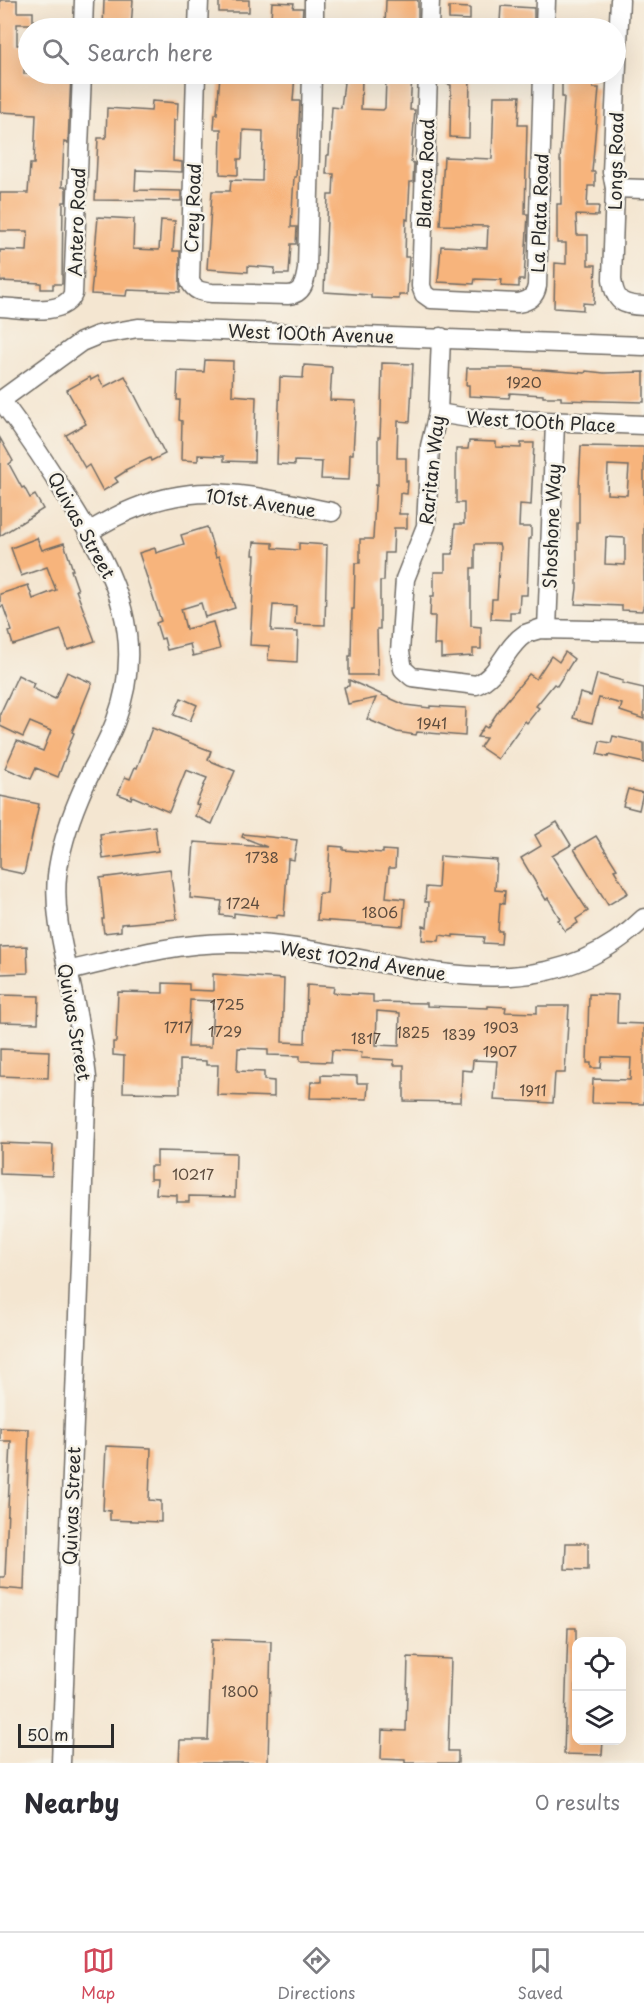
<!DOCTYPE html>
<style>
:root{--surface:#fff;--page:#f7f7f7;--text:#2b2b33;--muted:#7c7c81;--line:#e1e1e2;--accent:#d1495b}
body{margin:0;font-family:"Playpen Sans",sans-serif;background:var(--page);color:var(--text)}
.controls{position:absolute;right:18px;bottom:18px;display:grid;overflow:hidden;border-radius:12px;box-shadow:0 6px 24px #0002}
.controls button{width:54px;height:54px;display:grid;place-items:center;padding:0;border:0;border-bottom:2px solid var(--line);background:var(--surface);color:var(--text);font:30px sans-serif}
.scale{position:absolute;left:18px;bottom:15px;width:96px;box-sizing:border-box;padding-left:6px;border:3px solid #2b2b2b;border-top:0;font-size:16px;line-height:21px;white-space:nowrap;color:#2b2b2b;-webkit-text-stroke:4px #f7f3e8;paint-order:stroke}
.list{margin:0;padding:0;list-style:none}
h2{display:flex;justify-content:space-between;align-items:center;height:78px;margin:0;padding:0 24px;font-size:26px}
h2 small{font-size:20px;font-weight:400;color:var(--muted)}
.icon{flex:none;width:33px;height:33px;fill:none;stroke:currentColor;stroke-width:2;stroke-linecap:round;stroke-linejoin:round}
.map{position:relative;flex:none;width:644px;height:1763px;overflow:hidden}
.search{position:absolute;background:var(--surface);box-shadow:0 6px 24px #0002;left:18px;right:18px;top:18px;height:66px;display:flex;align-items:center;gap:15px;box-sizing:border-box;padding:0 21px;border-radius:33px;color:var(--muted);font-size:22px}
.sheet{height:168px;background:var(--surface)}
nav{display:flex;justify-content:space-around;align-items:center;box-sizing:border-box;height:84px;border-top:2px solid var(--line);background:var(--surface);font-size:16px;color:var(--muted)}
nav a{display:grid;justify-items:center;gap:3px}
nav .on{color:var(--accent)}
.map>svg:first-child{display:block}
.building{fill:#f7b47c;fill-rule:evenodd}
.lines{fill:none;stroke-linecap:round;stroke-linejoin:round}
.minor-casing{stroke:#716c65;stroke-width:21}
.minor{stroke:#fff;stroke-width:18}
.labels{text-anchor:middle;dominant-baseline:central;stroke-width:5;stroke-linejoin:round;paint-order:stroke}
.number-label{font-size:15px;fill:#5e4d3f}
.street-label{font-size:18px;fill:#2b2b2b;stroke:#f7f3e8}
</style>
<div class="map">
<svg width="644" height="1763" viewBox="0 0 644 1763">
<rect width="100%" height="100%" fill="#f7f3e8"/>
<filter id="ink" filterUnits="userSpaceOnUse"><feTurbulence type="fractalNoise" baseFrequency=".0167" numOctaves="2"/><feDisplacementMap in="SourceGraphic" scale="12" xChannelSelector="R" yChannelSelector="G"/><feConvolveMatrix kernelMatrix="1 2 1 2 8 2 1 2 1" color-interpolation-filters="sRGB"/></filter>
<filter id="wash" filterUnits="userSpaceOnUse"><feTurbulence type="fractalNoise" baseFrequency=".008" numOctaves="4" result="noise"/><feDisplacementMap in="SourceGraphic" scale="24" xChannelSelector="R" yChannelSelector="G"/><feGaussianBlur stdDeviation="1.35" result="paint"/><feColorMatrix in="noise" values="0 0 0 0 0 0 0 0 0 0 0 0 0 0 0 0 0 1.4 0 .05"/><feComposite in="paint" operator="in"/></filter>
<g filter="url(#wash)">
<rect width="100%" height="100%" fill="#f4e6d1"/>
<g id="blocks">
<g class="building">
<polygon points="0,0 17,0 17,12 33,12 33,24 17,24 17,45 25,45 24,74 71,74 68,143 64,142 62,187 66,187 66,202 63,202 62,284 53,284 53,289 41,289 41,283 0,281 0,250 27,251 28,231 0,231 0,193 28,193 30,164 34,164 36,114 0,112"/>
<polygon points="104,0 133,0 131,28 103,28"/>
<rect x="219" y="0" width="30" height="12"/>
<polygon points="386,0 418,0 418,28 385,28"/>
<polygon points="272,2 294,3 293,8 303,8 302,20 271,19"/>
<polygon points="501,6 534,8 534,24 500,22"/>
<polygon points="449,7 470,8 470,20 449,19"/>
<polygon points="220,74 295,74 293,101 300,101 296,177 294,177 291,227 297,227 296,244 291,244 289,274 274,274 275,268 248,266 248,272 207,269 212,191 230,191 231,180 262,181 263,131 243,130 242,159 238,159 238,175 220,174 221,129 214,129 215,114 217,114"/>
<polygon points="345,74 360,74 359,79 362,79 361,109 383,110 385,108 386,79 388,80 388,74 412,75 410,110 415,110 411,162 414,163 413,182 410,182 408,220 406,219 405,257 409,257 407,295 399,295 399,299 371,298 371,295 324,292 328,195 333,195 334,174 326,174 327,155 329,155 332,107 341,108"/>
<polygon points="447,74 470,74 469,138 450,137 451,85 447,84"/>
<polygon points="562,74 593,74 593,88 599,88 592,172 595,172 595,186 588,186 587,206 599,206 598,216 576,215 577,235 588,235 588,265 596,265 594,304 583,303 583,310 554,308 555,263 566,264 566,243 557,243 557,204 561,204 561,161 560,161 564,97 562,97"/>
<polygon points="494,96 520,96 518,125 527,125 525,214 528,214 524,280 519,280 519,287 501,286 502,280 475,279 474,284 438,282 441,246 487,248 488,226 440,225 441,206 444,157 492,159"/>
<polygon points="152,101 178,103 177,120 174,120 173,161 182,162 182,172 136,170 135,190 181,191 181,201 95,200 98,138 106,138 107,108 151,111"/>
<polygon points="98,217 134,219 133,249 159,250 161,220 175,221 173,251 180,251 180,292 127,290 126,296 91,294"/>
<polygon points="205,360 233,361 232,395 256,397 254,462 224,461 224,456 198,455 198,461 181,460 182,421 179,420 180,400 177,400 178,371 204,372"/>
<polygon points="382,363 413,364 410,422 398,421 397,458 406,458 406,481 408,481 407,494 400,493 399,514 407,514 407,528 394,528 393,553 385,553 384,581 380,581 380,629 377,629 378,675 349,675 349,656 351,656 352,609 354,609 355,563 360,563 360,539 373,539 376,484 378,485 378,437 380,437 381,412"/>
<polygon points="304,365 332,367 330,400 356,401 353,454 350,454 349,480 321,479 322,462 295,461 295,465 277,464 280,377 303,378"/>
<polygon points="467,368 515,368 585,373 586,371 604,373 644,372 644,402 561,400 561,397 543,397 543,395 510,393 509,398 469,396 469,385 466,385"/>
<polygon points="98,376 104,387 125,376 165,454 151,461 150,458 125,470 126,471 115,478 118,482 103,491 89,465 85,468 66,435 86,424 67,390 90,377 91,380"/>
<polygon points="0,438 13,461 9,464 22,488 24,487 30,498 35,495 43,509 0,536"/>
<polygon points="469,441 496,442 496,447 521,448 521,443 534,443 531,505 520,504 519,527 531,527 531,539 529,539 527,595 520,595 519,612 510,612 510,620 491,619 492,599 497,599 500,547 499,544 475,544 475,568 471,568 471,626 481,627 481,649 473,649 473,656 441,658 441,645 434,645 435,616 430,616 431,596 434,596 434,572 445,572 445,554 453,554 455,524 464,524 464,503 456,503 456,449 468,449"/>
<path d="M581,446L644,447V604L642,611L622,610V606L575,604L577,588V523H579V487ZM608,465L629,466L627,495L607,494ZM606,537L625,538V565L605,564Z"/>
<polygon points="207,527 216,557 219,556 235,608 205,617 201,603 181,609 186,629 213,622 220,649 193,656 190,644 167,650 164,638 161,639 156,623 161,621 139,553 155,548 156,553 184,544 181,535"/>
<polygon points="37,538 42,550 64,543 73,570 71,570 78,590 76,590 95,641 68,650 61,630 13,645 9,632 12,631 3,606 0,607 0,594 28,585 33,599 56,590 47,567 21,576 11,548"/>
<polygon points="254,542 273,543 273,548 299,550 299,543 327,545 325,625 295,624 296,606 273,605 271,631 298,632 297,662 268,660 269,646 250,645 255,555 253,555"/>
<polygon points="565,652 574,659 557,686 554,684 536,706 539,708 527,723 525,721 498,759 480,747 486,738 477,737 484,726 487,728 499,710 529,674 536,679 551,656 559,662"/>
<polygon points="67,672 92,683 72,732 74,733 67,750 68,750 58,777 36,768 31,779 5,768 17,741 43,751 51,731 30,722 23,737 0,726 0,714 18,675 34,683 32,688 55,699"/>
<polygon points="597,674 623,681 622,683 644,688 644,719 620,711 622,704 599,698 592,723 573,718 580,693 591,696"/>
<polygon points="349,680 405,705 430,708 430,706 466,708 465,736 417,732 416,735 397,732 367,719 376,698 348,704 344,687 349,686"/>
<polygon points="181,698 197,705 190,721 174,715"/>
<polygon points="152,728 211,751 208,760 235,771 212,824 195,816 199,805 196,804 207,778 186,770 169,812 132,796 131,799 118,794 125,777 130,779 135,767 137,768"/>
<polygon points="613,736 644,743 644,763 609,755 608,757 597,754 600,741 611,743"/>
<polygon points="628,789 643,793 639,810 623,806"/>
<polygon points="0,796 39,804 24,874 0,869"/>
<polygon points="557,822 571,845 552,856 588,911 576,919 578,923 565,931 558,920 560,919 548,898 546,900 521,858 541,846 535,835"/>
<polygon points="155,826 158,851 103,859 100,834"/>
<polygon points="243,834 297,840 294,860 288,859 284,916 277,915 277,918 234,913 234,917 220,915 222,901 190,898 194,842 267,847 242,837"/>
<polygon points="596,836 617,869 614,870 628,893 608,905 574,849"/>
<polygon points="330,846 343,847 343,850 383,853 383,850 396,851 395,868 389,868 386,897 405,899 403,926 317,920 319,893 327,893"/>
<polygon points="440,856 497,860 495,890 505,891 504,904 500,903 498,931 502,931 501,944 483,943 484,937 453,935 453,937 440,935 439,941 422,940 423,926 427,927 429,902 425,902 426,887 438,888"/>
<polygon points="170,869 177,919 121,924 121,931 104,933 102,919 104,919 100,878"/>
<polygon points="27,946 28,973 0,974 0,947"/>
<path d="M213,974L284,979L282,1042L305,1043L307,985L334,987L333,993L373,995V1002L427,1003V1006L488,1008V1006L506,1007L505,1012L537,1013V1006H569L565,1073H555L553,1103L494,1100L497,1061L473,1060L472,1071L462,1070L461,1102L404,1101V1065H394V1060L361,1058L362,1052L332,1050L331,1062L300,1061V1056L268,1055V1049L238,1048L237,1071L264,1072V1080L274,1081V1097L217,1095L218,1065H206V1061L180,1060V1093L123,1092L124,1056L113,1055V1042H116L118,992L163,993V983L189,984V990L213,991ZM190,1000L213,1001L211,1047H188ZM377,1011L400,1013L399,1046L376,1045Z"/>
<polygon points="589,994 618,995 617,1023 644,1024 644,1104 592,1103 593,1079 630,1080 631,1058 602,1057 601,1068 591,1068 591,1063 587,1063"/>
<polygon points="0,995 39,996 38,1023 0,1022"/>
<polygon points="0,1049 49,1051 48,1078 0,1076"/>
<polygon points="321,1075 357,1076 357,1083 368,1083 367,1099 310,1098 311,1082 321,1082"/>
<polygon points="0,1143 53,1145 52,1176 0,1174"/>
<polygon points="157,1151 236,1153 235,1197 189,1196 189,1202 177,1202 177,1195 156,1194 157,1179 150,1179 150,1166 157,1166"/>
<polygon points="0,1428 29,1429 24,1590 0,1588 0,1577 5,1577 11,1441 0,1441"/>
<polygon points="106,1446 151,1448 149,1500 161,1501 161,1522 110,1520 110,1511 103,1510"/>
<polygon points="566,1543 588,1543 588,1570 565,1569"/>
<polygon points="568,1628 576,1628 576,1740 603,1740 602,1755 564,1754"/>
<polygon points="212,1639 271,1641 268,1763 179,1763 180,1740 208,1740"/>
<polygon points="408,1657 451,1659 448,1751 458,1751 458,1763 405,1763 405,1760 381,1759 382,1730 406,1731"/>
</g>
</g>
</g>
<g filter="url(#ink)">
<use href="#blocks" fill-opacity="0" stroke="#716c65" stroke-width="1.5"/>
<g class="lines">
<defs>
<g id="minor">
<path d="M620,0L612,172L615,188L612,279C615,302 622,305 644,306"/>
<polyline points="83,28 84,0"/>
<polyline points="198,28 199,0"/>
<polyline points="314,28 314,0"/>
<polyline points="429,28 430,0"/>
<polyline points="545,28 546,0"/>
<path d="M196,74L190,281C194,291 202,292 212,293L288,295C303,294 305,282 307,269L312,74"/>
<path d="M428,74L421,286L424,294L431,299L518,303C529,301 535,297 537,286L543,74"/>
<polyline points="615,188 644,189"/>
<path d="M0,307C21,308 64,317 73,294L82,74"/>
<path d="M441,337L438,413L430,446L426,526L405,579L400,652L403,669L412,677L476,685C499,676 505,647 525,634C529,632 535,631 539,629L644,631"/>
<path d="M1,400C28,436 52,472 75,510C117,578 146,639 116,720C106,747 90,771 79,798C69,822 60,850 57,876C54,909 61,939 68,971C76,1006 83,1042 87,1078L61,1763"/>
<polyline points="0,401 81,342 98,335 138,328 644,346"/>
<polyline points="438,413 469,418 644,425"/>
<path d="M89,532C120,512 154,498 191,494C231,489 292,504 332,512"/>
<polyline points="547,629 555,423"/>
<path d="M68,971C123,958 177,942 234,943C371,943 528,1033 644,918"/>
</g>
</defs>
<use href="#minor" class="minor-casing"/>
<use href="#minor" class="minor"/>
</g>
</g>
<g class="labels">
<g class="number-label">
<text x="524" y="381">1920</text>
<text x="432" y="722">1941</text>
<text x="262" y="856">1738</text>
<text x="243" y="902">1724</text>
<text x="380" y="911">1806</text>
<text x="227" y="1003">1725</text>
<text x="178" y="1026">1717</text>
<text x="501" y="1026">1903</text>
<text x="225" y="1030">1729</text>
<text x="413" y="1031">1825</text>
<text x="459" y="1033">1839</text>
<text x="366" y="1037">1817</text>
<text x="500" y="1050">1907</text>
<text x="533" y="1089">1911</text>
<text x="193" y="1173">10217</text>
<text x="240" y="1690">1800</text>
</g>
<g class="street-label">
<text transform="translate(615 161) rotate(-89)">Longs Road</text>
<text transform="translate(425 174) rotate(-88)">Blanca Road</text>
<text transform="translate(192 208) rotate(-88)">Crey Road</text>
<text transform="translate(539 213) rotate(-88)">La Plata Road</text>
<text transform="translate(76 222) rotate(-88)">Antero Road</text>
<text transform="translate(311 333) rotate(2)">West 100th Avenue</text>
<text transform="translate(541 421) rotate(3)">West 100th Place</text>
<text transform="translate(431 470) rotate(-84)">Raritan Way</text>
<text transform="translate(261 502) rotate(8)">101st Avenue</text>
<text transform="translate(82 525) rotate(61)">Quivas Street</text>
<text transform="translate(551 526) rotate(-88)">Shoshone Way</text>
<text transform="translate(363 960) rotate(9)">West 102nd Avenue</text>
<text transform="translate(75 1022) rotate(80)">Quivas Street</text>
<text transform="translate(71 1506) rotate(-88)">Quivas Street</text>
</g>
</g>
</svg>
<div class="controls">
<button><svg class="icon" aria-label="locate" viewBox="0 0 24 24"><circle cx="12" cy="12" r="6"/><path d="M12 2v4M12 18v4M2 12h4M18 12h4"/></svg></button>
<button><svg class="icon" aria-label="layers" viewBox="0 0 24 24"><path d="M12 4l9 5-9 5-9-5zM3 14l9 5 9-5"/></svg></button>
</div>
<div class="scale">50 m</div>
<div class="search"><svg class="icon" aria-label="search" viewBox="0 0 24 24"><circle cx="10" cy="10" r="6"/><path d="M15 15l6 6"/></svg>Search here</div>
</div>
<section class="sheet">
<h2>Nearby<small>0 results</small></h2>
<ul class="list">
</ul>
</section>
<nav>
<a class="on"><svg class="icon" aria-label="map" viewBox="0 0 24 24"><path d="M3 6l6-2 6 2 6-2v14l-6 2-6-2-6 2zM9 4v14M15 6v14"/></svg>Map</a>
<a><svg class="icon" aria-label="directions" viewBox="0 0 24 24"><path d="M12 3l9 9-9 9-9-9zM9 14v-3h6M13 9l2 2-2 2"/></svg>Directions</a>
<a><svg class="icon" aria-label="saved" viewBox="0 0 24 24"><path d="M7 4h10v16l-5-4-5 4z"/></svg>Saved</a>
</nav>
